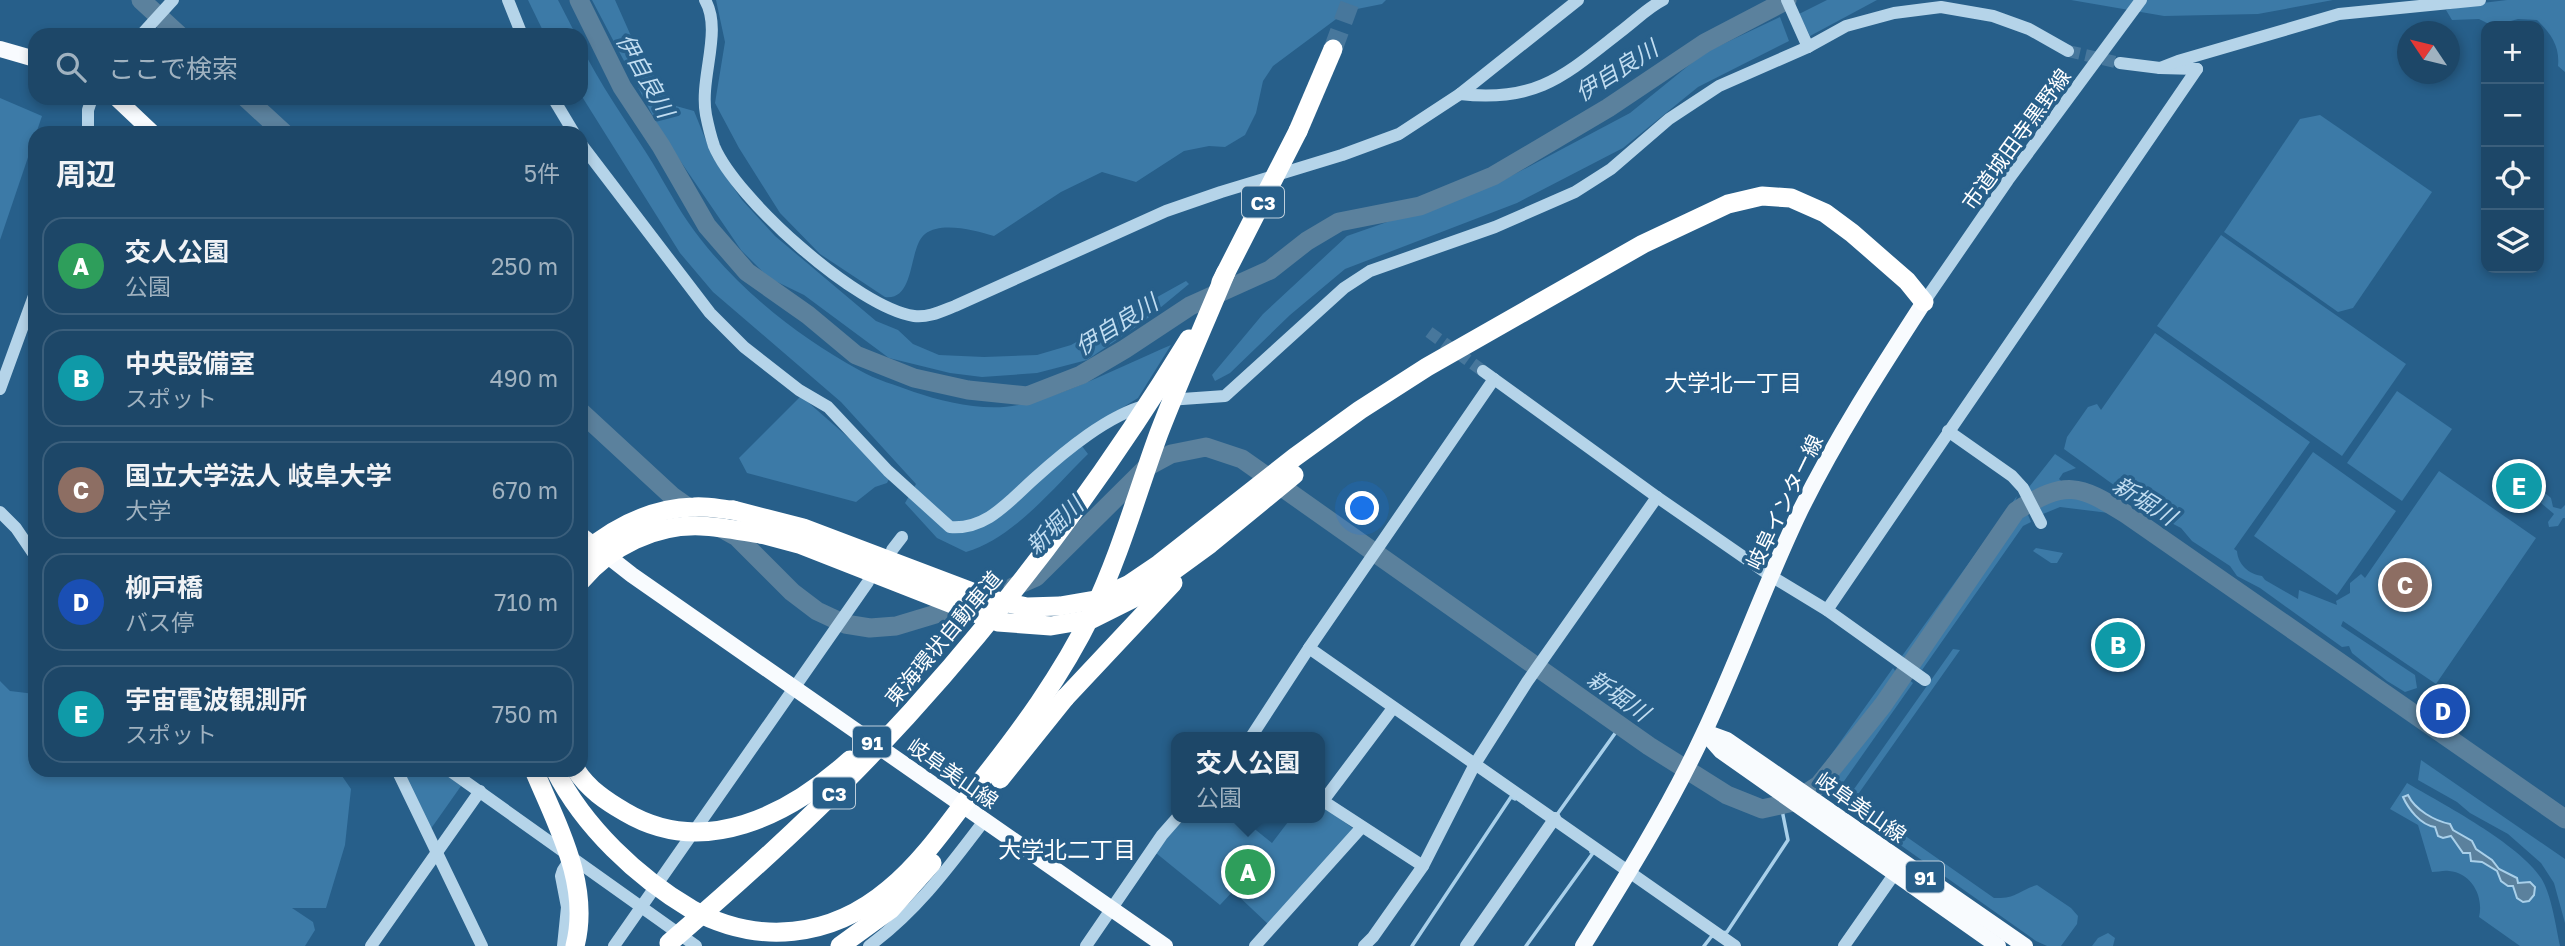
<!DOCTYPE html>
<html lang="ja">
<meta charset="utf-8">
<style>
:root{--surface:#1d4768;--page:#2a5171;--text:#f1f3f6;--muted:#a0b2c0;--line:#3b5f7c;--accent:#8abfa5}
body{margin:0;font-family:"Golos Text","Noto Sans JP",sans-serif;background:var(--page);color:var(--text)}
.controls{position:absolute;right:21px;top:21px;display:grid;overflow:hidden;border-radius:14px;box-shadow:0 4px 10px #0003}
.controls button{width:63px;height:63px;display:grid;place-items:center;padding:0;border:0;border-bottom:2px solid var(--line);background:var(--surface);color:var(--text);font:35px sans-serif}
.compass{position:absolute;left:2397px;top:21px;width:63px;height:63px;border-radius:50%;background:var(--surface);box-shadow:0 4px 10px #0003;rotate:305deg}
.you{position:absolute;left:1363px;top:509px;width:24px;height:24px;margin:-18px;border:5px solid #fff;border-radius:50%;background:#1a73e8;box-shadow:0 0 0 10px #1a73e833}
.badge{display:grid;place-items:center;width:46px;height:46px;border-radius:50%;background:var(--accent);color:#fff;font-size:23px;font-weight:700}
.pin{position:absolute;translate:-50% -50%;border:4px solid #fff;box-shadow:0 2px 7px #0006}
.popup{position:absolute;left:1171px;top:732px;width:154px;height:91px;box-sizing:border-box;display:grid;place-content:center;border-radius:14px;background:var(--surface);filter:drop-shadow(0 2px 5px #0005);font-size:23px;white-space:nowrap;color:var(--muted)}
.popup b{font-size:26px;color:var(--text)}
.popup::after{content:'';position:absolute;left:50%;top:100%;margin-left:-14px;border:14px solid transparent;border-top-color:var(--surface)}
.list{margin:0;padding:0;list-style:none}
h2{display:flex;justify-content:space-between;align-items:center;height:91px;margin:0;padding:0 28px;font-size:30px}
h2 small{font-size:23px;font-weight:400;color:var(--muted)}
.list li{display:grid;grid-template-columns:46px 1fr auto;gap:21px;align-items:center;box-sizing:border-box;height:98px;margin:0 14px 14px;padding:0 14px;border:2px solid var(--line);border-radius:21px}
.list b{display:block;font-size:26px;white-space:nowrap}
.list p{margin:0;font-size:23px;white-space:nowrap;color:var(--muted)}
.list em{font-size:23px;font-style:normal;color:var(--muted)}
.icon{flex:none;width:38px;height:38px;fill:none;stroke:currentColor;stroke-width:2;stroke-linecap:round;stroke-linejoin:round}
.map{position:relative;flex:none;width:2565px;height:946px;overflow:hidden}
.search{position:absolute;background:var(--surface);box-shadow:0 4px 10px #0003;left:28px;top:28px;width:560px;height:77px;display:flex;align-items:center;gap:18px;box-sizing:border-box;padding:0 24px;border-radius:21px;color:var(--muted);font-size:26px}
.panel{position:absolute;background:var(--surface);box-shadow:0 4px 10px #0003;left:28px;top:126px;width:560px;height:651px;border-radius:21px}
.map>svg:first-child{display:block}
.green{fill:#3c7aa7}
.water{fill:#5b819d;stroke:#a9d0ea;stroke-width:2}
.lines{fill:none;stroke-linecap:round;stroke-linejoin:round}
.stream{stroke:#a9d0ea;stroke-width:3.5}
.river{stroke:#5b819d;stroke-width:19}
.minor-tunnel{stroke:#47779c;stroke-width:12;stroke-dasharray:12 6;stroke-linecap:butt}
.highway-tunnel{stroke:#47779c;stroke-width:19;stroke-dasharray:19 10;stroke-linecap:butt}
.minor{stroke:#b5d4e9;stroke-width:12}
.major{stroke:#f8fbfe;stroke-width:16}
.highway{stroke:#fff;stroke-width:19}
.highway-bridge{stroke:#fff;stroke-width:19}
.labels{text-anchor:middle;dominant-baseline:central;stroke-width:7;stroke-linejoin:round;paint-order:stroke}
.shield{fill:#275f8a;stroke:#becfdc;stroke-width:2}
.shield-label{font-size:19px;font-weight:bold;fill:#fff}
.street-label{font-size:21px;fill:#fff;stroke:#275f8a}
.water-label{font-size:23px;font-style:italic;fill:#c1ddf1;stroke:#275f8a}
.neighbourhood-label{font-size:23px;fill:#fff;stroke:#275f8a}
</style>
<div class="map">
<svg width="2565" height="946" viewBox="0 0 2565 946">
<rect width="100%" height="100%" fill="#275f8a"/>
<g class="green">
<polygon points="528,0 558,0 576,35 545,35"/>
<polygon points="592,0 615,0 631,36 668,99 676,106 694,111 713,158 742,200 775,236 876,321 898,330 913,344 939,355 984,357 1037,355 1071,345 1186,281 1189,284 1143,322 1087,360 1037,373 982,377 950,373 889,358 804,295 769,278 741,250 664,137"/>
<path d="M716,0H1386L1382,4L1347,11L1273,66L1263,81L1256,113L1245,135L1225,147L1209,146L1184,151L1136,182L1102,172L1061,192L994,236C976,231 942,221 925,234C908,247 916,301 885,297L820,254L780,213L739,148L715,103L725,42Z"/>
<polygon points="1827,0 1877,0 1810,36 1799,14"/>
<polygon points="2071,0 2333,0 2258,14 2164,16"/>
<path d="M2507,0H2565V72L2558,66C2560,46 2551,34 2537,20L2518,19L2493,26L2479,19L2452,20L2446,10L2474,4Z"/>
<polygon points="1780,17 1789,41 1698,87 1623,148 1517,203 1345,269 1290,315 1230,373 1215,381 1212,375 1263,314 1347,236 1496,184 1630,113 1704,53"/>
<path d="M581,46C600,84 624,118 647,154C661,176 673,200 688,222C730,283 795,335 859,370C876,380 896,385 914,392C944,402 985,412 1018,405C1070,394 1121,366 1171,345L1138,398L1075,437L1088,454C1053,488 1014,538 966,552L937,538L905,503L916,484L841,402L713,292L680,253L581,95Z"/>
<polygon points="0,98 42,116 0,240"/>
<polygon points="2320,115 2432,192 2353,308 2338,312 2224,232 2300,119"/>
<polygon points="2221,235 2406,364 2342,456 2157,326"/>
<path d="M2155,333L2310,442L2234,549L2237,551C2238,565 2249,574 2262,576L2265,580L2298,599L2299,590L2337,605L2336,601L2350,593V583L2361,574L2365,578L2439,471L2536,538L2436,684L2343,621L2341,626L2415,675L2417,688L2405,692L2387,681L2352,653L2349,646L2342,647L2260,588L2237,576L2230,566L2192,541L2181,528L2154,514L2064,449L2067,437L2088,407L2097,404L2101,410Z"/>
<polygon points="2397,391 2452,429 2402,501 2347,463"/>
<polygon points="801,396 891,475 887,483 875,487 856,502 747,473 739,458"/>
<polygon points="2313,452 2396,511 2337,595 2254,536"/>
<polygon points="2055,454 2076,468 2063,473 2059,479 2077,496 2110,504 2109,513 2060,507 2043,514 2029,487"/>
<polygon points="2545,493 2551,498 2553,507 2561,509 2565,505 2565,518 2563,518 2558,526 2549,527 2548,522 2554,514 2541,503"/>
<polygon points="2017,496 2012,511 1909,660 1902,656"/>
<polygon points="2026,510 2031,522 2023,526 1922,670 1914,665 2018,514"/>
<polygon points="2036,548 2063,553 2057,563 2051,563 2033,551"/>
<path d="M1953,649L1960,650L1854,800L1994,898C2016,899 2018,891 2037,885L2071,908L2078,916L2077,924L2061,946H2047L2036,941L1848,808L1847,799Z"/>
<polygon points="1893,668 1899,676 1818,784 1813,780"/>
<polygon points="1907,678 1913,683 1835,794 1830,794 1821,789"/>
<polygon points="0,681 10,691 35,694 35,770 332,770 342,776 351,789 345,845 326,908 292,908 313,922 315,930 305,946 0,946"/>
<polygon points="2421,760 2565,859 2565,923 2554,883 2541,863 2508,834 2470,813 2457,802 2418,780"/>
<polygon points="401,770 439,770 461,786 430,830"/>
<path d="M2407,783C2443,804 2519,844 2541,878C2551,893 2556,927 2560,946H2520L2479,917C2484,897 2472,873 2449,871C2444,870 2438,872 2432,872L2418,825L2390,809Z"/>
<polygon points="1320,804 1355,830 1269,925 1233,891 1220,905 1156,853 1173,830 1186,818 1241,818 1272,843 1291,818 1320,818"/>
<polygon points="2108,933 2115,938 2113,946 2092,946 2098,938"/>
</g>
<path class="water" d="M2408,795C2415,810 2435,821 2450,824L2453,830L2472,841L2476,849L2492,860L2499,869L2517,878L2518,883L2530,882L2535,887L2534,895L2529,901L2523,902L2517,898L2513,886H2508L2501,881L2497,871L2482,862L2471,861L2470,853H2463L2451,836L2443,838L2438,836L2435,827C2420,825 2408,808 2403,797Z"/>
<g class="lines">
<g class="stream">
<polyline points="1556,816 1621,725"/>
<polyline points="1722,933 1727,932 1788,840 1781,805"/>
<polyline points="1412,946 1511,797 1515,799"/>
<polyline points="1526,946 1593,853 1591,852"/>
<polyline points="1704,946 1711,937 1715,935"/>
</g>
<g class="river">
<polyline points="141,0 179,35"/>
<polyline points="579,0 622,87 661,146 707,226 747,272 808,315 856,355 914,378 968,390 1027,396 1081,375 1125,349 1190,306 1270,270 1307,241 1339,222 1420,206 1493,176 1608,108 1705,43 1787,0"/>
<polyline points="246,98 284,133"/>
<polyline points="581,412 672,496 703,518 737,537 792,592 817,611 845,624 870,628 896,626 969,604"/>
<path d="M1013,587L1036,577L1147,467L1171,454L1206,447L1242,459L1649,746L1727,795L1762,809L1793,802L1819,785L1883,705L2016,511C2066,480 2078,484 2126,514L2565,819"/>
</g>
<g class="minor-tunnel">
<polyline points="2068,51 2120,63"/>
<polyline points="1429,332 1483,371"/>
</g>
<polyline class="highway-tunnel" points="1333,49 1351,0"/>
<g class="minor">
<polyline points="508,0 522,35"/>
<path d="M705,0C723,31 699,78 706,115C708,125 711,137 714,146C736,199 858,308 914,316C928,318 942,311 955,306L1166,211L1221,192L1342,155L1399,134L1460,94L1578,0"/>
<polyline points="1787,0 1808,47"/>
<polyline points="141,35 173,0"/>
<polyline points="2120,63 2160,68 2197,69"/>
<polyline points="2160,68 2178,61 2339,14 2480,0"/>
<path d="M1460,94C1539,103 1566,74 1624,29C1637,19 1649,7 1663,0"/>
<polyline points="553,98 574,133"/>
<polyline points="88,133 88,110 92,98"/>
<path d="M581,144L710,313L744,347L799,390L828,407L888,471L950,527C987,530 1009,501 1035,478C1065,451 1108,415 1147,405"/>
<polyline points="1924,302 2008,180 2141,0"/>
<polyline points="1483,371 1657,497 1771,576 1827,610 1925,680"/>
<polyline points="0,389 35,293"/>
<polyline points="1168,400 1225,396 1344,288 1370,271 1495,227 1575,192 1611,169 1669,119 1719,86 1808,47 1846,26 1894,13 1941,7 1993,16 2029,29 2068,51"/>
<polyline points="1948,431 2012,476 2023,488 2041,523"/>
<polyline points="0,512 16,528 35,556"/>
<polyline points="892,550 902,537"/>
<polyline points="1827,610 2197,69"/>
<polyline points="1309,648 1735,946"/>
<polyline points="1251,737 1309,648 1494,379"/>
<polyline points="397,770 482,946"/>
<polyline points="449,770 696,946"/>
<polyline points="1320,799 1423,866"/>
<polyline points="1323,801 1393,708"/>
<polyline points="371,946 480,791"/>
<polyline points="563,946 567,907 561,876 563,870 571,858"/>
<polyline points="614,946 868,582"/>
<path d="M869,946C916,912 949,867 984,821"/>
<polyline points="1086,946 1162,835 1177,818"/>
<polyline points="1255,946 1361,828"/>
<polyline points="1364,946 1373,937 1423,866 1475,764 1527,682 1657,497"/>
<polyline points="1466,946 1555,818"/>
<polyline points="1844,946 1895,873"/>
</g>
<g class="major">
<polyline points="0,49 35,59"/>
<polyline points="116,98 153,133"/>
<polyline points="581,535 632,575 1165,946"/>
<polyline points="1705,732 1727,740 2025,946"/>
<polyline points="1706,734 1721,751 1998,946"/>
<path d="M1583,946C1626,877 1669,808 1703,735C1738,661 1765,584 1800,511C1836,438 1880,370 1924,302"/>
</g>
<g class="highway">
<polyline points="1298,131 1333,49"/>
<polyline points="733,510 803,528 993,600 1027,607 1060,606 1095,600 1128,585 1159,564 1295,457 1360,410 1427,367 1643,244 1728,204 1762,196 1791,198 1825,213 1852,233 1907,281 1924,302"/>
<polyline points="761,534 799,544 998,622 1051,626 1092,619 1140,595 1210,544 1294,475"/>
<polyline points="1065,698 1173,583"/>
</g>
<g class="highway-bridge">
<polyline points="1221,282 1298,131"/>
<path d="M581,555C613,528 651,508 694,507C707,506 720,509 733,510"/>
<path d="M581,581C610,546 656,524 701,526C721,527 741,531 761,534"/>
<path d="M534,770C557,825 591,885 575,946"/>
<path d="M555,770C584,827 637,877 691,909C758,946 831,938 889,889C924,860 950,821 977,786C1020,732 1062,675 1092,613C1120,555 1137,493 1159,433C1180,379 1204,325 1226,272"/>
<path d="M576,770C588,789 606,801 625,812C704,859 789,815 850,760"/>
<polyline points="1000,779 1065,698"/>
<path d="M669,943C739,883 807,822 871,755C991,629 1098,488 1189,339"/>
<polyline points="840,946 891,909 932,863"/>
</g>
</g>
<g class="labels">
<g class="shield">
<rect x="1242" y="186.5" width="42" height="31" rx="5"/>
<rect x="853" y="726.5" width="38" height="31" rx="5"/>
<rect x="813" y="777.5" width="42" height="31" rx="5"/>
<rect x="1906" y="861.5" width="38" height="31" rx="5"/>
</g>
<g class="shield-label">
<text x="1263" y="202">C3</text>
<text x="872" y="742">91</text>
<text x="834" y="793">C3</text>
<text x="1925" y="877">91</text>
</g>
<g class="street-label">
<text transform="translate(2016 139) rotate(-54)">市道城田寺黒野線</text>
<text transform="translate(1784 502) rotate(-64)">岐阜インター線</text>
<text transform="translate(943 638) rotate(-50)">東海環状自動車道</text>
<text transform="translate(953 773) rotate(35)">岐阜美山線</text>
<text transform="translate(1861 807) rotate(35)">岐阜美山線</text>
</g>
<g class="water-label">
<text transform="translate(1616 70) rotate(-32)">伊自良川</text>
<text transform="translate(646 75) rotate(61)">伊自良川</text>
<text transform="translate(1116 324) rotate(-32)">伊自良川</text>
<text transform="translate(2145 500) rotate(32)">新堀川</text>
<text transform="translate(1054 525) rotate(-45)">新堀川</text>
<text transform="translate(1619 695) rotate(35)">新堀川</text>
</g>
<g class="neighbourhood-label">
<text x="1733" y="382">大学北一丁目</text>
<text x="1067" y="849">大学北二丁目</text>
</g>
</g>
</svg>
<div class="controls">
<button>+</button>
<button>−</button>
<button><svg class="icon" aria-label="locate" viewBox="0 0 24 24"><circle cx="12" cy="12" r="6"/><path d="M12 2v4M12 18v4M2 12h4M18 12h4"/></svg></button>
<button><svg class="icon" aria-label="layers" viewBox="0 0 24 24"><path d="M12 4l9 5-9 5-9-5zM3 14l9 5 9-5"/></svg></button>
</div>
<svg class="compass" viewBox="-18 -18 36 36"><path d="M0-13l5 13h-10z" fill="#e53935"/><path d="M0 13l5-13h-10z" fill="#a0b2c0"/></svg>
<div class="you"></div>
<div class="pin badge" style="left:1248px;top:872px;background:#2e9e5b">A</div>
<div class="popup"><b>交人公園</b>公園</div>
<div class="pin badge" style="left:2118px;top:645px;background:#0f9aa8">B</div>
<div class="pin badge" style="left:2405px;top:585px;background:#8d6e63">C</div>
<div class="pin badge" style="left:2443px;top:711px;background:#1a4fb4">D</div>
<div class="pin badge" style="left:2519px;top:486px;background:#0f9aa8">E</div>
<div class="search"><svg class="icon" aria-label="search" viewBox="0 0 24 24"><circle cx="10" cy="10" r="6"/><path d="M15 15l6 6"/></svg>ここで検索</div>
<section class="panel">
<h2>周辺<small>5件</small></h2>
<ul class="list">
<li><span class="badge" style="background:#2e9e5b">A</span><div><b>交人公園</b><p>公園</p></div><em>250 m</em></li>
<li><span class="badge" style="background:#0f9aa8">B</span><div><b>中央設備室</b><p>スポット</p></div><em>490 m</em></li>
<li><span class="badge" style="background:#8d6e63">C</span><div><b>国立大学法人 岐阜大学</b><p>大学</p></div><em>670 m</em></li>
<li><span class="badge" style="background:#1a4fb4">D</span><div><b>柳戸橋</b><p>バス停</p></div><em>710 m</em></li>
<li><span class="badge" style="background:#0f9aa8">E</span><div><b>宇宙電波観測所</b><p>スポット</p></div><em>750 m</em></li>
</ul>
</section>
</div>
